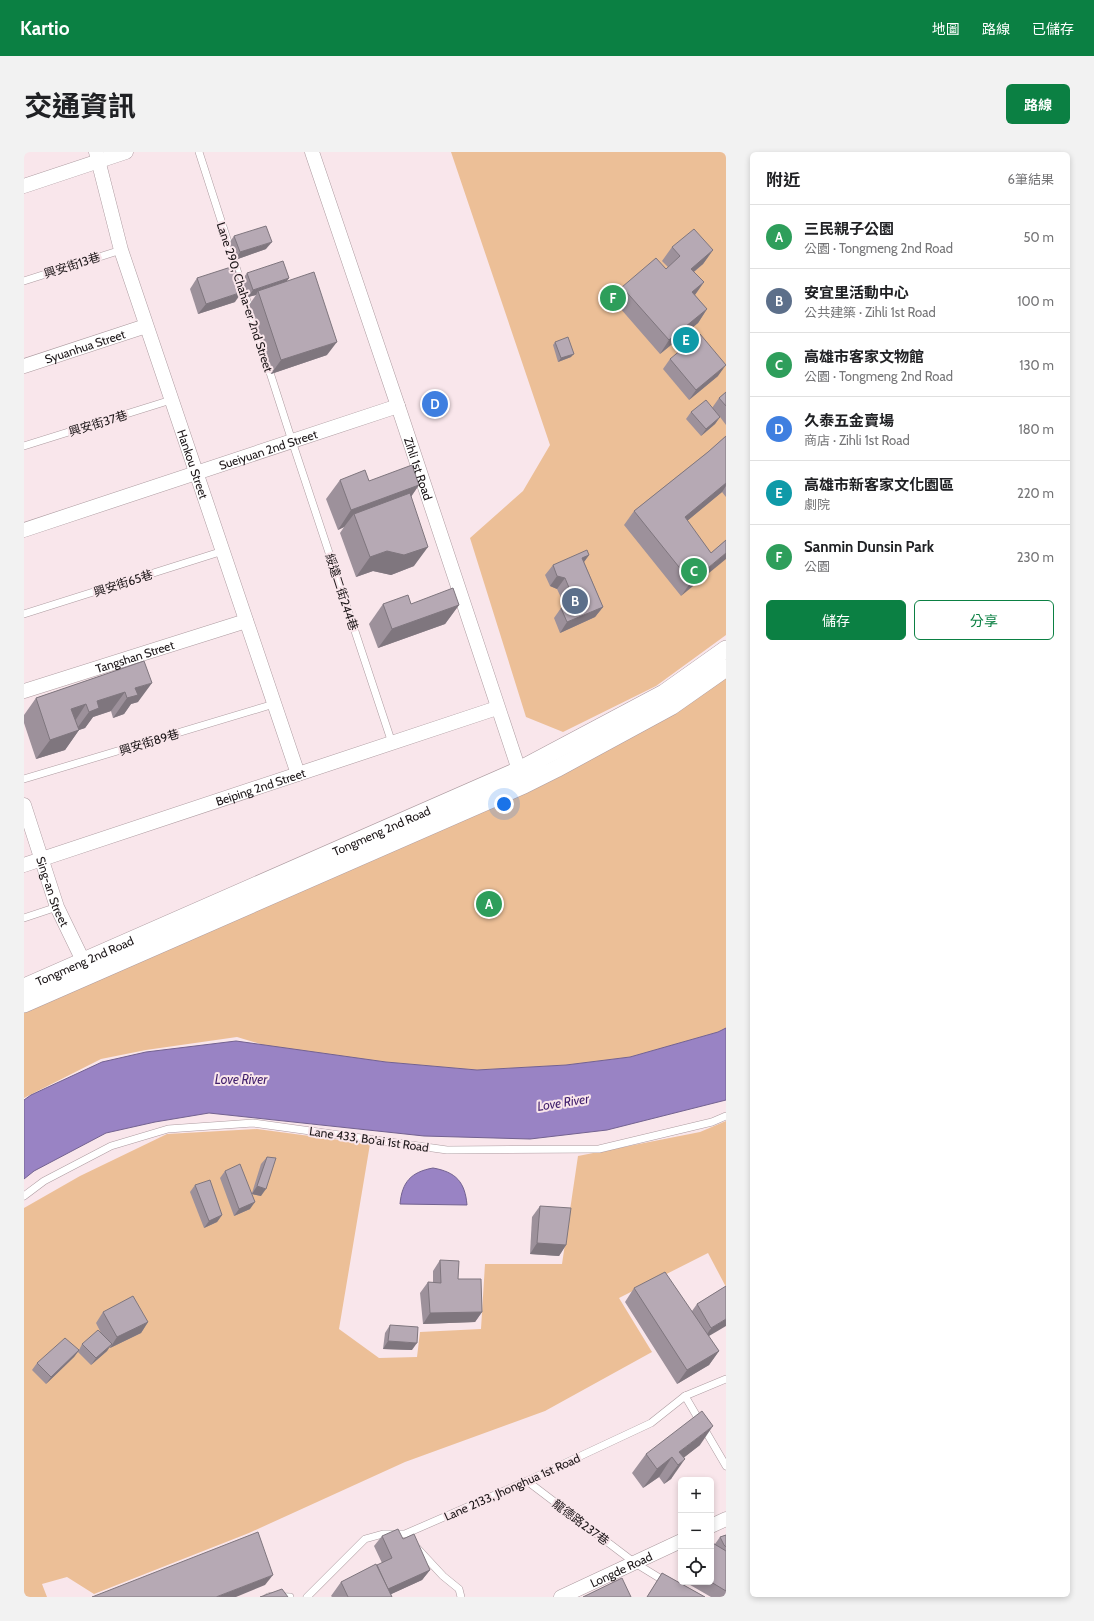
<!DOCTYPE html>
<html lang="zh-TW">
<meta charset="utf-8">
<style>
:root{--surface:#fff;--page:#f2f2f2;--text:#202124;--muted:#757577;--line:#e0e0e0;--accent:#0b8043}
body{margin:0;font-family:Cabin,"Noto Sans TC",sans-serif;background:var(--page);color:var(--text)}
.controls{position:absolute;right:12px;bottom:12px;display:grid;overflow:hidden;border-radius:6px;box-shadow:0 2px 6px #0003}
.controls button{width:36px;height:36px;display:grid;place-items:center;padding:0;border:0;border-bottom:1px solid var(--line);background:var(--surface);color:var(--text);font:20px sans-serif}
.you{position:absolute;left:480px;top:652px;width:14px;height:14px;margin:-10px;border:3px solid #fff;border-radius:50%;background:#1a73e8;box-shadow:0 0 0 6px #1a73e833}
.badge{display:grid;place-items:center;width:26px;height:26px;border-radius:50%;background:var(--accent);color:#fff;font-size:13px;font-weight:700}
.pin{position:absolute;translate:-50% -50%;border:2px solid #fff;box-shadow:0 1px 4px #0006}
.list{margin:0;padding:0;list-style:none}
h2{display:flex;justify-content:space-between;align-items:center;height:52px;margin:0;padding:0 16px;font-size:17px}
h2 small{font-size:13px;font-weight:400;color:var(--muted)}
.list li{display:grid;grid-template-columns:26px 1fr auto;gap:12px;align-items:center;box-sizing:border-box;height:64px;padding:0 16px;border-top:1px solid var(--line)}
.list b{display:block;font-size:15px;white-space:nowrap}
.list p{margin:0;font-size:13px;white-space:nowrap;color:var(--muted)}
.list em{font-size:13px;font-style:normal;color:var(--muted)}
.actions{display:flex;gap:8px;padding:12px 16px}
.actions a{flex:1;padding:9px 0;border:1px solid var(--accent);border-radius:6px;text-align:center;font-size:14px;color:var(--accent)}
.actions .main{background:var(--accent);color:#fff}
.icon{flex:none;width:22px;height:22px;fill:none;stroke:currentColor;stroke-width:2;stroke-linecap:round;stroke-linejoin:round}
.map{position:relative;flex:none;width:702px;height:1445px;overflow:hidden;border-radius:6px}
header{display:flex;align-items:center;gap:24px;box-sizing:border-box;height:56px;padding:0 20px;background:var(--accent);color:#fff}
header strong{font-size:19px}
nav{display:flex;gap:22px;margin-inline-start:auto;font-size:14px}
.intro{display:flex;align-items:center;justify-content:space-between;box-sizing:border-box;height:96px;padding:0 24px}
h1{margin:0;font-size:28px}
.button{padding:10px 18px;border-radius:6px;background:var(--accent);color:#fff;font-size:14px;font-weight:700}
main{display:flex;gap:24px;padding:0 24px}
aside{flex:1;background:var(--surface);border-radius:6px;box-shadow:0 2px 6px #0003}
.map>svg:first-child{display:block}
.green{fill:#ecbf97}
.water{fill:#9983c4;stroke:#736290}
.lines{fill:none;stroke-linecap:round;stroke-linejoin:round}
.service-casing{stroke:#ad9ba0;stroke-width:8}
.minor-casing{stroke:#ad9ba0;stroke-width:15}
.tertiary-casing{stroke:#ad9ba0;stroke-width:18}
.service{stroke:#fff;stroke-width:7}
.minor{stroke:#fff;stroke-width:14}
.tertiary{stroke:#fff;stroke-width:17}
.wall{fill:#9d919b}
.shaded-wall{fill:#7f767e}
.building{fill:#b6a9b4;stroke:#7f767e}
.labels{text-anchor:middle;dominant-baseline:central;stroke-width:4;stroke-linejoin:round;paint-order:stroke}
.street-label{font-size:12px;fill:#1b1517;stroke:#f9e6eb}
.water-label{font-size:13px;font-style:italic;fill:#401f6c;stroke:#f9e6eb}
</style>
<header>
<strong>Kartio</strong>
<nav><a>地圖</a><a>路線</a><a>已儲存</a></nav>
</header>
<div class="intro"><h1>交通資訊</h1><a class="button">路線</a></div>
<main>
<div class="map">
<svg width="702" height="1445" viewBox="0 0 702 1445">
<rect width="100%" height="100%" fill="#f9e6eb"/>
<g class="green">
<polygon points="427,0 702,0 702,483 632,534 539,580 502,565 446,386 499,339 526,293"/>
<polygon points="702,516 702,876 694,880 606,905 542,913 453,918 362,910 243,894 213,885 122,898 77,907 0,946 0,856"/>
<polygon points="702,969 702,1135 684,1101 595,1146 628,1200 521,1259 381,1310 225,1381 70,1442 43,1425 18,1432 23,1445 0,1445 0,1056 56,1024 143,982 233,977 346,992 315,1177 355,1206 393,1205 396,1180 457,1177 461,1112 538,1112 554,1004 676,980"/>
</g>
<g class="water">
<polygon points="702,876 702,948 583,978 506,987 400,984 185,961 131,970 82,981 10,1019 0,1027 0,948 7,943 78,910 122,900 212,889 362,910 453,918 542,913 606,905 694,880"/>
<path d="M409,1016C432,1020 441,1030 443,1053L376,1052C378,1030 387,1020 409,1016Z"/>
</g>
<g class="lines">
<defs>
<g id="service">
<polyline points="175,0 268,289 368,591"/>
<polyline points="0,129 97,98"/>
<polyline points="0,294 147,248"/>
<polyline points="0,462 199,399"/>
<polyline points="0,627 250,552"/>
<polyline points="0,766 33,755"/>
<polyline points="0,1044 20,1029 87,994 144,977 229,971 423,998 575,997 688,970 702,964"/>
<polyline points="661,1244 702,1314"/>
<polyline points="503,1329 611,1411 642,1430"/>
<polyline points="393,1396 419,1424 435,1437 437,1445"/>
<polyline points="244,1445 247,1444 266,1445"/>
<polyline points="283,1445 341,1387 359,1382 381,1382 503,1329 627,1271 661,1244 702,1227"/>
</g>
<g id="minor">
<path id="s1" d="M72,0L97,98L274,622"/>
<path id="s2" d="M288,0L377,263L498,627"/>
<polyline points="0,34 102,0"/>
<path id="s3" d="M0,214L122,174"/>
<path id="s4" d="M0,378L374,254"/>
<path id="s5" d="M0,539L222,469"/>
<path id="s6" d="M0,653L33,755L64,819"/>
<path id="s7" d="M0,713L473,556"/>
<polyline points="687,1374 702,1367"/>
<path id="s8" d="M537,1445L657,1389"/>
</g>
<g id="tertiary">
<path id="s9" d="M0,835L495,618L640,541L702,497"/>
<polyline points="0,852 500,633 532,617 648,554 702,516"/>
</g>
</defs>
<use href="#service" class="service-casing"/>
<use href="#minor" class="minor-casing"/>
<use href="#tertiary" class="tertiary-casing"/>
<use href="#service" class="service"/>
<use href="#minor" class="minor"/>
<use href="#tertiary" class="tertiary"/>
</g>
<g class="wall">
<polygon points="210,84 242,97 211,108 205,91"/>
<polygon points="648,95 689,98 679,112 670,120 680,130 671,143 683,157 674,171 636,202 589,148 598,135 642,117 644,115 638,109"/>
<polygon points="223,121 265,126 262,130 303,203 247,222 225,153 232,143 224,145 218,128"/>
<polygon points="173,126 211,150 174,162 166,137"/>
<polygon points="531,190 547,205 534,210 529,193"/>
<polygon points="646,207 694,224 665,248 639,217"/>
<polygon points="702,240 702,273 696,265 691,272 677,284 662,267 667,260 688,256 695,246"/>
<polygon points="702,284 702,345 698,340 663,369 687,401 702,388 657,444 600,373 610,359 684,300"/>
<polygon points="316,328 345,329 395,333 387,345 390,414 367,423 349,419 332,425 316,381 320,375 314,378 302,347"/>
<polygon points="565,403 560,410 579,455 571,465 536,481 530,466 537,456 541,454 533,437 526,434 521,423 529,413"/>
<polygon points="359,452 387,452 435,453 421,472 354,496 345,472"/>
<polygon points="120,509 114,550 107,552 100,562 89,566 87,559 69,565 61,576 55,578 41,598 12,607 0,571 0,563 12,546"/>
<polygon points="243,1005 237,1044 228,1042 226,1057 210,1064 196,1026 201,1019 228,1041 237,1012"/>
<polygon points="171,1033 198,1063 193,1070 180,1076 166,1040"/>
<polygon points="516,1054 542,1093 535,1104 506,1102 508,1065"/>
<polygon points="416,1108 434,1127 458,1160 451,1170 399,1172 396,1141 404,1130 409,1131 409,1119"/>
<polygon points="702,1134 684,1184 695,1199 685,1213 653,1232 601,1150 610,1136 668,1159 673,1152"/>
<polygon points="79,1160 124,1170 117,1181 86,1196 85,1195 83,1199 67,1213 54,1200 50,1205 22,1232 8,1218 13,1211 55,1198 58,1192 78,1183 72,1171"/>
<polygon points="366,1173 388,1198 359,1197 361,1181"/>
<polygon points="676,1293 659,1306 647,1327 640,1332 635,1325 619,1336 608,1321 622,1302"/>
<polygon points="702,1383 702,1445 687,1445 661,1430 687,1430 691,1392 696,1385"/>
<polygon points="358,1384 379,1387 406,1418 398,1428 367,1442 368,1445 308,1445 307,1444 317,1430 358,1411 350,1394"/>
<polygon points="638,1421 681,1445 623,1445"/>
</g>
<g class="shaded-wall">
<polygon points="248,90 242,97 211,108 216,100"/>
<polygon points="689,98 679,112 657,130 667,117"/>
<polygon points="265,126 260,133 234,139 232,143 224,145 229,138"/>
<polygon points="680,130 670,144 668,140"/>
<polygon points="218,140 211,150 174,162 182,152"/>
<polygon points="683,157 674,171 636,202 645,188"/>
<polygon points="313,190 303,203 247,222 257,208"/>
<polygon points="550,202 547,205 534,210 537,206"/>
<polygon points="702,213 694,224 665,248 672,238"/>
<polygon points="696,265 691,272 677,284 682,277"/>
<polygon points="702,331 702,334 698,340 651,379 661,365"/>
<polygon points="395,333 381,353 330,362 320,375 314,378 327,358"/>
<polygon points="404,395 390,414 367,423 349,419 332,425 346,405 363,399"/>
<polygon points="702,401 702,407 657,444 667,430"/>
<polygon points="565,403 557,414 558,406"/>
<polygon points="533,424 541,426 533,437 526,434"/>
<polygon points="435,453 421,472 354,496 368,477"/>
<polygon points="579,455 571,465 536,481 543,470"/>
<polygon points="128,531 114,550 107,552 100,562 89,566 103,546 111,536"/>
<polygon points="101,540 87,559 69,565 61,576 55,578 41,598 12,607 26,588 51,579 73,549"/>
<polygon points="62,552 49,572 47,557"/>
<polygon points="233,1034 242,1037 237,1044 228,1042"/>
<polygon points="231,1050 226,1057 210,1064 215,1057"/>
<polygon points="198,1063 193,1070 180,1076 185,1069"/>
<polygon points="513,1091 542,1093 535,1104 506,1102"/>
<polygon points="458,1160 451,1170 399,1172 406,1161"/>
<polygon points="702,1167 702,1174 680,1187 687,1176"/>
<polygon points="124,1170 117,1181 86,1196 93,1185"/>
<polygon points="364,1189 393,1191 388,1198 359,1197"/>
<polygon points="88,1192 83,1199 67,1213 72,1206"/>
<polygon points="55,1198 50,1205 22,1232 27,1225"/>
<polygon points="695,1199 685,1213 653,1232 663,1218"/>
<polygon points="689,1274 676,1293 653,1311 655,1300"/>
<polygon points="648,1305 635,1325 619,1336 633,1317"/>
<polygon points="661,1307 647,1327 640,1332 654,1313"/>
<polygon points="406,1418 398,1428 361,1445 363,1437"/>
<polygon points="249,1423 241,1433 212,1445 192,1445"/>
</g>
<g class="building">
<polygon points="242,74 248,90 216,100 210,84"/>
<polygon points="670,77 689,98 667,117 680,130 668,140 683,157 645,188 598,135 632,106 642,117 656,104 648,95"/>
<polygon points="259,109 265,126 229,138 223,121"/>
<polygon points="210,114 218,140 182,152 173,126"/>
<polygon points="290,120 313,190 257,208 234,139"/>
<polygon points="676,182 702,213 672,238 646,207"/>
<polygon points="544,185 550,202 537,206 531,190"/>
<polygon points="702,240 702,254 695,246"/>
<polygon points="682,248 696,265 682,277 667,260"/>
<polygon points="702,284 702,331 661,365 687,401 702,388 702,401 667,430 610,359 684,300"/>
<polygon points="388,313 395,333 327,358 316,328 341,318 345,329"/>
<polygon points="386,341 404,395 380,403 363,399 346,405 330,362"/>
<polygon points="563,398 565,403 558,406 579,455 543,470 537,456 551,450 541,426 533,424 529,413"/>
<polygon points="429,436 435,453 368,477 359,452 384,443 387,452"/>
<polygon points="120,509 128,531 111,536 114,543 103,546 101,540 73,549 75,556 65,560 62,552 47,557 55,578 26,588 12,546"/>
<polygon points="243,1005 252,1006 242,1037 233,1034"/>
<polygon points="216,1012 231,1050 215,1057 201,1019"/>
<polygon points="186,1028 198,1063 185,1069 171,1033"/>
<polygon points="516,1054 547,1056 542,1093 513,1091"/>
<polygon points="416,1108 435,1109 434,1127 457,1127 458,1160 406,1161 404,1130 417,1131"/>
<polygon points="641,1120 695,1199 663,1218 610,1136"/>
<polygon points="702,1134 702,1167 687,1176 673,1152"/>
<polygon points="109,1144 124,1170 93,1185 79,1160"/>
<polygon points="366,1173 394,1175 393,1191 364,1189"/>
<polygon points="74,1178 88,1192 72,1206 58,1192"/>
<polygon points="41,1186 55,1198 27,1225 13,1211"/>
<polygon points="678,1259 689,1274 655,1300 661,1307 654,1313 648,1305 633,1317 622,1302"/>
<polygon points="374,1377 379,1387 390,1382 406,1418 364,1437 353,1413 368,1406 358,1384"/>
<polygon points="234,1380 249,1423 192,1445 68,1445"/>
<polygon points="702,1383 702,1395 700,1393 696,1385"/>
<polygon points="687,1390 702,1399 702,1439 687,1430"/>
<polygon points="352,1412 368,1445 324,1445 317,1430"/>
<polygon points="638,1421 681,1445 623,1445"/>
<polygon points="598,1426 607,1445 559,1445"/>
<polygon points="258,1437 264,1445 236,1445"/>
</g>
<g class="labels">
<g class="street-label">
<text transform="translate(48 113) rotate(-18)">興安街13巷</text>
<text transform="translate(221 145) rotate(72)">Lane 290, Chaha-er 2nd Street</text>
<text stroke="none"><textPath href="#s3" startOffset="64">Syuanhua Street</textPath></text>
<text transform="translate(74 271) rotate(-17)">興安街37巷</text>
<text stroke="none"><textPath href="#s4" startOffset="257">Sueiyuan 2nd Street</textPath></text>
<text stroke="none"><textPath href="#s1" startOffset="327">Hankou Street</textPath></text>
<text stroke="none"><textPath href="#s2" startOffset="334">Zihli 1st Road</textPath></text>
<text transform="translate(99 431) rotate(-18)">興安街65巷</text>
<text transform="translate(318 440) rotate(72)">綏遠二街244巷</text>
<text stroke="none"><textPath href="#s5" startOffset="116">Tangshan Street</textPath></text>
<text transform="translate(125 590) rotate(-17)">興安街89巷</text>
<text stroke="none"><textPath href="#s7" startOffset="249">Beiping 2nd Street</textPath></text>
<text stroke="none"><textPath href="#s9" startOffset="390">Tongmeng 2nd Road</textPath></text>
<text stroke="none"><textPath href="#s6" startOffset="91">Sing-an Street</textPath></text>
<text stroke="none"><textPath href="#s9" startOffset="66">Tongmeng 2nd Road</textPath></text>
<text transform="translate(345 987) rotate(8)">Lane 433, Bo'ai 1st Road</text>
<text transform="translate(488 1335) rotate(-24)">Lane 2133, Jhonghua 1st Road</text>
<text transform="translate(557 1370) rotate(37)">龍德路237巷</text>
<text stroke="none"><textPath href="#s8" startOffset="66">Longde Road</textPath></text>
</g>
<g class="water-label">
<text x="217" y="927">Love River</text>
<text transform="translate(539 950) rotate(-9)">Love River</text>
</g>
</g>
</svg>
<div class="controls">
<button>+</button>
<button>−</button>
<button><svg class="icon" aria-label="locate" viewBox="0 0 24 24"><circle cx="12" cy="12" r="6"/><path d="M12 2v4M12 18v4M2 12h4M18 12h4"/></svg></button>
</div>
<div class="you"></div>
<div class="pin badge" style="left:465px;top:752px;background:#2e9e5b">A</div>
<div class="pin badge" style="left:551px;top:449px;background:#5c6f8a">B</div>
<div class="pin badge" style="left:670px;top:419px;background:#2e9e5b">C</div>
<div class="pin badge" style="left:411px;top:252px;background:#3f7fe0">D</div>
<div class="pin badge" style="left:662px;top:188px;background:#0f9aa8">E</div>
<div class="pin badge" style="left:589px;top:146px;background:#2e9e5b">F</div>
</div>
<aside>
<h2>附近<small>6筆結果</small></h2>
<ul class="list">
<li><span class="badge" style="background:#2e9e5b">A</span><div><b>三民親子公園</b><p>公園 · Tongmeng 2nd Road</p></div><em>50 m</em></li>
<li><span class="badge" style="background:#5c6f8a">B</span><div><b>安宜里活動中心</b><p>公共建築 · Zihli 1st Road</p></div><em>100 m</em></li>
<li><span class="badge" style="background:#2e9e5b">C</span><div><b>高雄市客家文物館</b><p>公園 · Tongmeng 2nd Road</p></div><em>130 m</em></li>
<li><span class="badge" style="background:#3f7fe0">D</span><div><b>久泰五金賣場</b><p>商店 · Zihli 1st Road</p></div><em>180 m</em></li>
<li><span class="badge" style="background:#0f9aa8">E</span><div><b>高雄市新客家文化園區</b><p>劇院</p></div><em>220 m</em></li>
<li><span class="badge" style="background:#2e9e5b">F</span><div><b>Sanmin Dunsin Park</b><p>公園</p></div><em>230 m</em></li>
</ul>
<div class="actions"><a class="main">儲存</a><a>分享</a></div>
</aside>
</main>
